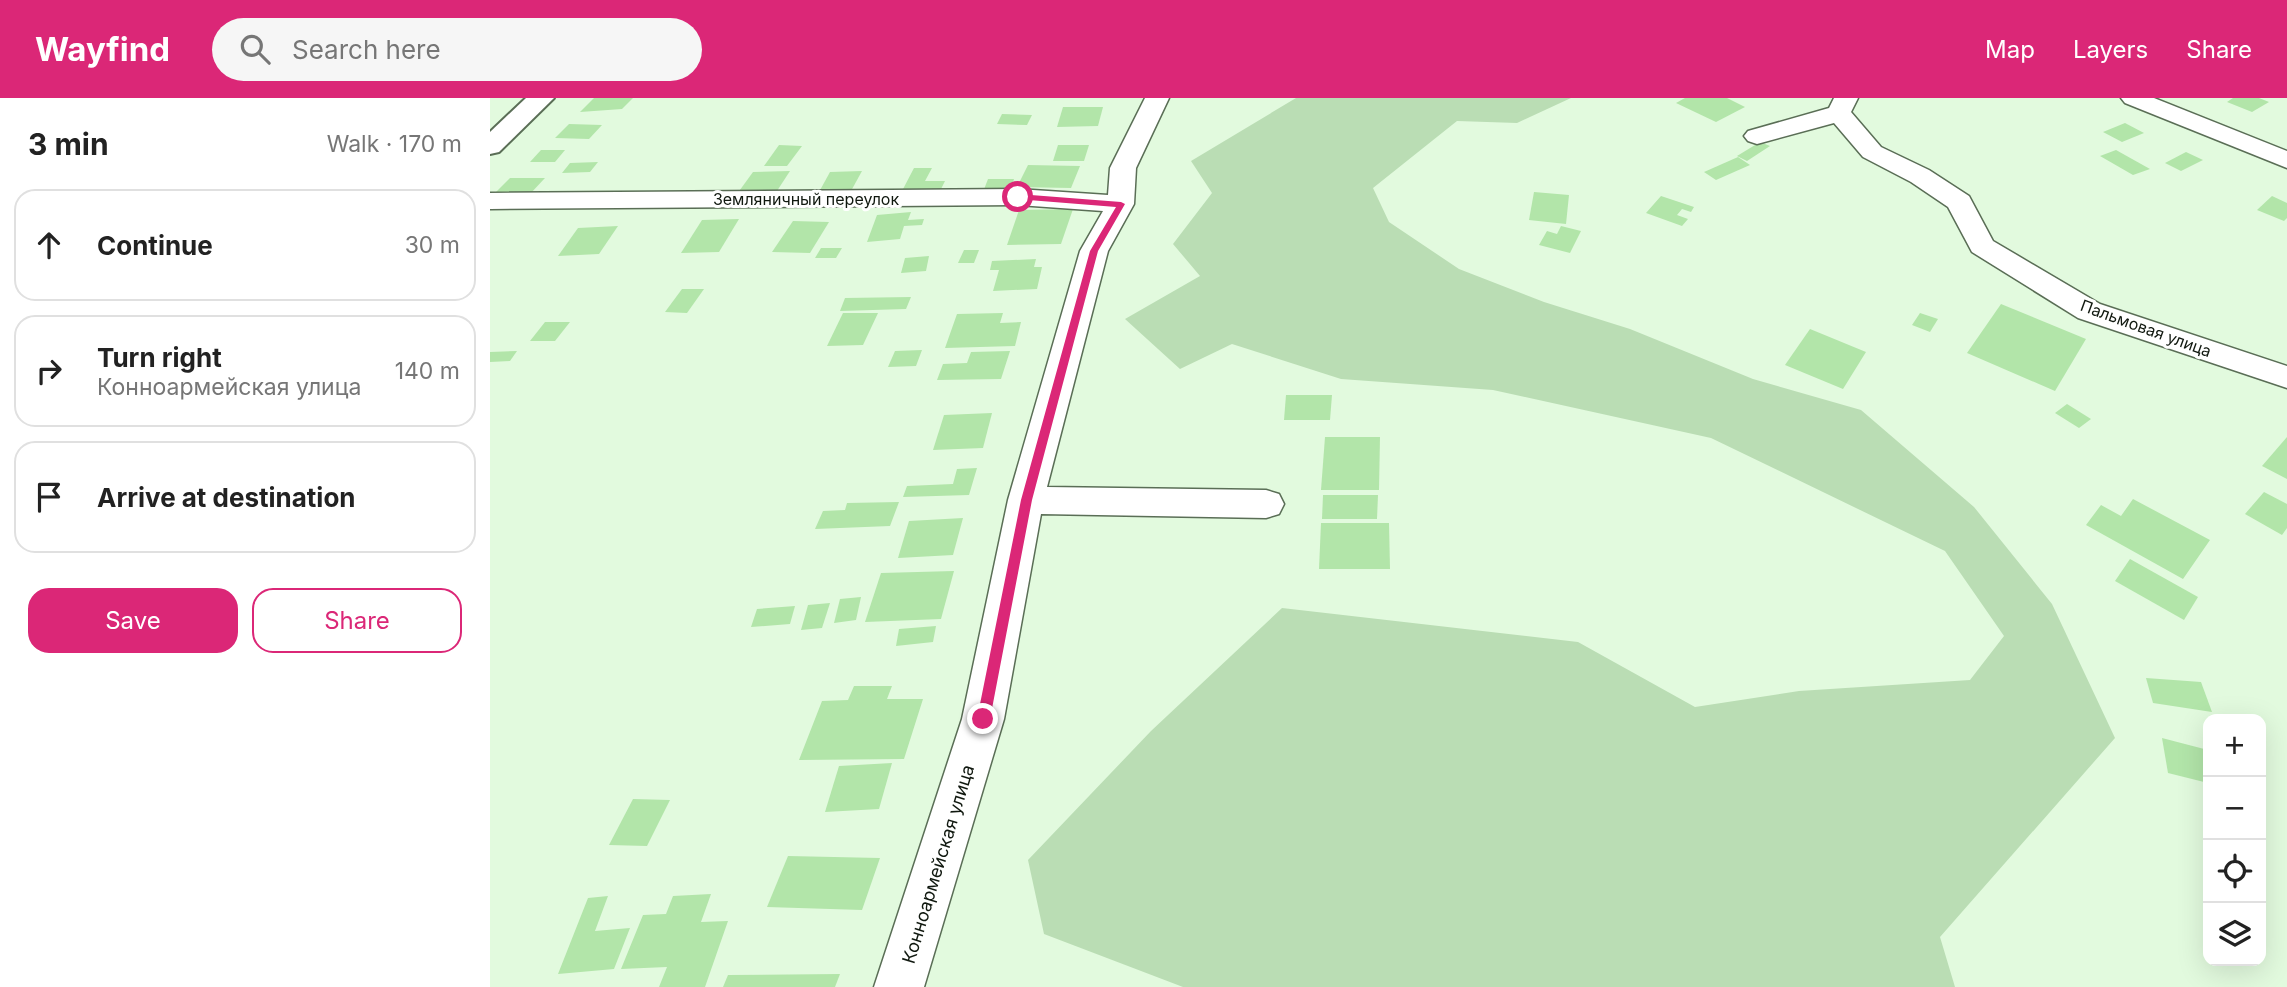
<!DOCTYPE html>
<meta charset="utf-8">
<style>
:root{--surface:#fff;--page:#f6f6f6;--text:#222;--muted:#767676;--line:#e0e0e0;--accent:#db2777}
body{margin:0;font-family:Inter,sans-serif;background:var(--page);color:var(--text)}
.controls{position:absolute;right:21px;bottom:21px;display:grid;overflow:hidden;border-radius:14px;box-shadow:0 7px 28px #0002}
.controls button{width:63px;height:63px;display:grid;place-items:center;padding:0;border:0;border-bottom:2px solid var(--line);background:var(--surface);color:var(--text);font:35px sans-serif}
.stop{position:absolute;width:21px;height:21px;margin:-16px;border:5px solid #db2777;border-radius:50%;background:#fff}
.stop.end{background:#db2777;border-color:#fff;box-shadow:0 2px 7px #0008}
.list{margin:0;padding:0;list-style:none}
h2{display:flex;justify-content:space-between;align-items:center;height:91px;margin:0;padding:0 28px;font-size:30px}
h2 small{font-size:23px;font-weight:400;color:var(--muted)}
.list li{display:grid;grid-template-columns:46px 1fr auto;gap:21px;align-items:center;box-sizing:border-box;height:112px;margin:0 14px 14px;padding:0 14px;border:2px solid var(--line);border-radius:21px}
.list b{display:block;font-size:26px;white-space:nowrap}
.list p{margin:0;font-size:23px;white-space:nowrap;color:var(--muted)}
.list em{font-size:23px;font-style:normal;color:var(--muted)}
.actions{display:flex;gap:14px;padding:21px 28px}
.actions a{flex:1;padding:16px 0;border:2px solid var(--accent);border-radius:21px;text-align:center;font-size:24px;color:var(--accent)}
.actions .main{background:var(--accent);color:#fff}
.icon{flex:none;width:38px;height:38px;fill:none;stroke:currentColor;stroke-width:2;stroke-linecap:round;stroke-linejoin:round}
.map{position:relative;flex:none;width:1797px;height:889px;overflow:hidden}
header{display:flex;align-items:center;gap:42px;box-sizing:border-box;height:98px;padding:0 35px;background:var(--accent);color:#fff}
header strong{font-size:33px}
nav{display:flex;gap:38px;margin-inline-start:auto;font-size:24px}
.search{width:490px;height:63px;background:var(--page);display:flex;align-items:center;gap:18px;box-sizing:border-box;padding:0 24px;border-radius:38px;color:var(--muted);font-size:26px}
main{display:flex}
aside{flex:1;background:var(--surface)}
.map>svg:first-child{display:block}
.green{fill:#baddb4}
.building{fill:#b2e5a9}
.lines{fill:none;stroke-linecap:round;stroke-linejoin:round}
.minor-casing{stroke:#5a6e56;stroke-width:3}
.tertiary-casing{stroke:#5a6e56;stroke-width:4}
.minor{fill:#fff;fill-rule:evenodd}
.tertiary{fill:#fff;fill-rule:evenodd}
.route{fill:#db2777}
.labels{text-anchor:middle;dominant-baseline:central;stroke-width:6;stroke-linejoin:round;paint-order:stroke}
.far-street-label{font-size:16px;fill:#10180f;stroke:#fff}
.street-label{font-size:18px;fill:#10180f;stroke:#fff}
</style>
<header>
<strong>Wayfind</strong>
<div class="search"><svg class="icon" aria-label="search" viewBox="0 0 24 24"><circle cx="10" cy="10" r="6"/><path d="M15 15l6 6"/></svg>Search here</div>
<nav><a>Map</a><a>Layers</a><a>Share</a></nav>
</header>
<main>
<aside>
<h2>3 min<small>Walk · 170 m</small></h2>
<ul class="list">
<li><svg class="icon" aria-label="ahead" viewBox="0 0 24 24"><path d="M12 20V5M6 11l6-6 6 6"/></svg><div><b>Continue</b></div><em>30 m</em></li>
<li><svg class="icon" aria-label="right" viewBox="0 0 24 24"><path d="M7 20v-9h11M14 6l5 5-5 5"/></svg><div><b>Turn right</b><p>Конноармейская улица</p></div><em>140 m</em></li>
<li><svg class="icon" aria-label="arrive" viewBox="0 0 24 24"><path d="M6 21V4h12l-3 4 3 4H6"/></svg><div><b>Arrive at destination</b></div></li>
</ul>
<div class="actions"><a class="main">Save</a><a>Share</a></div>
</aside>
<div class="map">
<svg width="1797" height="889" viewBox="0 0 1797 889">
<rect width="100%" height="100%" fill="#e2fade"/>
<polygon class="green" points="806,0 1081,0 1027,25 967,23 883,90 899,124 969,171 1054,204 1140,231 1263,281 1371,312 1484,409 1562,506 1625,640 1450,839 1465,889 693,889 554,836 538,762 661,633 792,510 1088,544 1205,609 1309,593 1480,582 1514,538 1455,453 1221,340 1003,292 851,281 742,246 690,271 635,221 710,178 683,146 722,95 701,63"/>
<g class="building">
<polygon points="104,0 143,0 132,11 90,14"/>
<polygon points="1195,0 1237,0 1255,9 1226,24 1186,5"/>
<polygon points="1743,0 1769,0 1779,4 1762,14 1737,4"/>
<polygon points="573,9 613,9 608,28 567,29"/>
<polygon points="512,16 542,17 537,27 507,26"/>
<polygon points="1635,25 1654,35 1632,44 1613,34"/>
<polygon points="79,26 112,27 99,41 65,40"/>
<polygon points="1270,44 1280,48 1257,63 1247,58"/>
<polygon points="289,47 312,48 297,68 274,68"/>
<polygon points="568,47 599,47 594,63 563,63"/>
<polygon points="51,52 75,52 65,64 40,64"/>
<polygon points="1626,52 1660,71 1643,77 1610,58"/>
<polygon points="1696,54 1713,62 1691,73 1675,65"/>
<polygon points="1248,59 1260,67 1226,82 1214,74"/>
<polygon points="108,64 100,74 72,75 80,65"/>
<polygon points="538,67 590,68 581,90 527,89"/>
<polygon points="424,70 442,70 435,83 455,83 450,93 412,93"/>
<polygon points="300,73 285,96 247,96 263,74"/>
<polygon points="372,73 361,93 329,94 340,74"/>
<polygon points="20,80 55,80 40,96 4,96"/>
<polygon points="498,81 524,81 520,94 493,94"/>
<polygon points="1044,94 1079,97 1076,126 1039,122"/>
<polygon points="1171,98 1204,109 1201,114 1192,111 1187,117 1198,121 1192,128 1156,115"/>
<polygon points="1782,98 1797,105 1797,120 1794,123 1767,112"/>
<polygon points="583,111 571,146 517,147 529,112"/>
<polygon points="421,114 418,122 434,121 432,127 414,128 410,141 377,144 387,117"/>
<polygon points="249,121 229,154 191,155 212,122"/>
<polygon points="303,123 339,124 320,155 282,154"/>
<polygon points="128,128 109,156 68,158 88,130"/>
<polygon points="1071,128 1091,133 1080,155 1049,147 1057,133 1067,136"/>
<polygon points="331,150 352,150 346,160 325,160"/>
<polygon points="474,152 489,152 484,165 468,165"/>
<polygon points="439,158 436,173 411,175 415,160"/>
<polygon points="546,161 544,169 552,169 547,191 503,193 509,172 500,172 502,163"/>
<polygon points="192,191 214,191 197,215 175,214"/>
<polygon points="421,199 416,211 350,213 355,200"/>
<polygon points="1511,206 1596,241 1565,293 1477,255"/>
<polygon points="353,215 388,215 373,247 337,248"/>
<polygon points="513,215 510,225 531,224 525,248 455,250 467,216"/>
<polygon points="1430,215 1448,221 1440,234 1422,227"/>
<polygon points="55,224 80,224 65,243 40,243"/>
<polygon points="1320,231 1376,254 1353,291 1295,267"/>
<polygon points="432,252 426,268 398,269 405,253"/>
<polygon points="27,253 20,263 0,264 0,254"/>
<polygon points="520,253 511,281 447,282 453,266 477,265 481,254"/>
<polygon points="796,297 842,297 840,322 794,322"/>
<polygon points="1577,306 1601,321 1589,330 1565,315"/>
<polygon points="502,315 493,350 443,352 454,317"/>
<polygon points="835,339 890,339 889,392 831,392"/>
<polygon points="1797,339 1797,381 1772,368"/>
<polygon points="487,370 479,397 413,399 417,388 463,386 467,371"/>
<polygon points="1774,394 1797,406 1797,430 1792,437 1755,416"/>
<polygon points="833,397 888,397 887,421 832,421"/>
<polygon points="1643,401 1720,442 1693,481 1596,427 1611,407 1631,418"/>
<polygon points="409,404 400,428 325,431 333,413 355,412 357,405"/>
<polygon points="473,420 463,457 408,460 419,423"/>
<polygon points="831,425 899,425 900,471 829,471"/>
<polygon points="1640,461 1708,499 1694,522 1625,483"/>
<polygon points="464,473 451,521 375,524 391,475"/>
<polygon points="371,499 366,522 344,525 350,501"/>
<polygon points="340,505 332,530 311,532 318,507"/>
<polygon points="305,508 300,526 261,529 267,511"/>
<polygon points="446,528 443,544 406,548 409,531"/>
<polygon points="1656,580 1711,584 1722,614 1663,605"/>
<polygon points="364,588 402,588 397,601 433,601 414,661 309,662 332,603 358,602"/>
<polygon points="1672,640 1718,652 1718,685 1678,675"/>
<polygon points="402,665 389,711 335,714 349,668"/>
<polygon points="143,701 180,702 157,748 119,747"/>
<polygon points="298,758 390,760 372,812 277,809"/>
<polygon points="221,796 211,824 238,823 215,889 169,889 177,869 131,871 153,817 176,816 183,798"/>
<polygon points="118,798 105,833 140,830 124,871 68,876 98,800"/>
<polygon points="350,876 345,889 233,889 238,877"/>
</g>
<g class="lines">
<defs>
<g id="minor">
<polygon points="655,0 679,0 646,70 644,106 618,153 557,389 776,392 789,396 794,406 789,416 776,420 551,416 514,621 434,889 384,889 472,621 518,402 590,153 613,113 528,107 0,111 0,95 528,91 618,97 620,70"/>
<polygon points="1344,0 1368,0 1361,14 1391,49 1439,72 1479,98 1503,143 1610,206 1797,268 1797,290 1588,220 1482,154 1458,109 1421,84 1373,59 1344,25 1267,46 1258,43 1254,38 1258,33 1339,10"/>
<polygon points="1631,0 1664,0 1797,53 1797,70 1635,5"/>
</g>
<polygon id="tertiary" points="36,0 64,0 9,54 0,56 0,34"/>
</defs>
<use href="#minor" class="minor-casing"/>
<use href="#tertiary" class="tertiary-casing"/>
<use href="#minor" class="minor"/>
<use href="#tertiary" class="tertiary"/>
</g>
<polygon class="route" points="528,96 631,104 635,106 608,153 542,402 500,621 493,627 487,621 531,402 600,153 626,109 525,101"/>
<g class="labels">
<g class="far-street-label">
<text x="316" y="101">Земляничный переулок</text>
<text transform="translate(1656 230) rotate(20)">Пальмовая улица</text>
</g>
<g class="street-label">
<text transform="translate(448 766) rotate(-73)">Конноармейская улица</text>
</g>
</g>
</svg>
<div class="controls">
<button>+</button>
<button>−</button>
<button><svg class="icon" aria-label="locate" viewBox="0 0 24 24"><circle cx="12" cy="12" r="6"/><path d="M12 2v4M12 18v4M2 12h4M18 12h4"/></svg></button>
<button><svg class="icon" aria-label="layers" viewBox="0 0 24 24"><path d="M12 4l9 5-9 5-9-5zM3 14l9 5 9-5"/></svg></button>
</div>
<div class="stop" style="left:528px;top:99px"></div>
<div class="stop end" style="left:493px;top:621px"></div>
</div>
</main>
